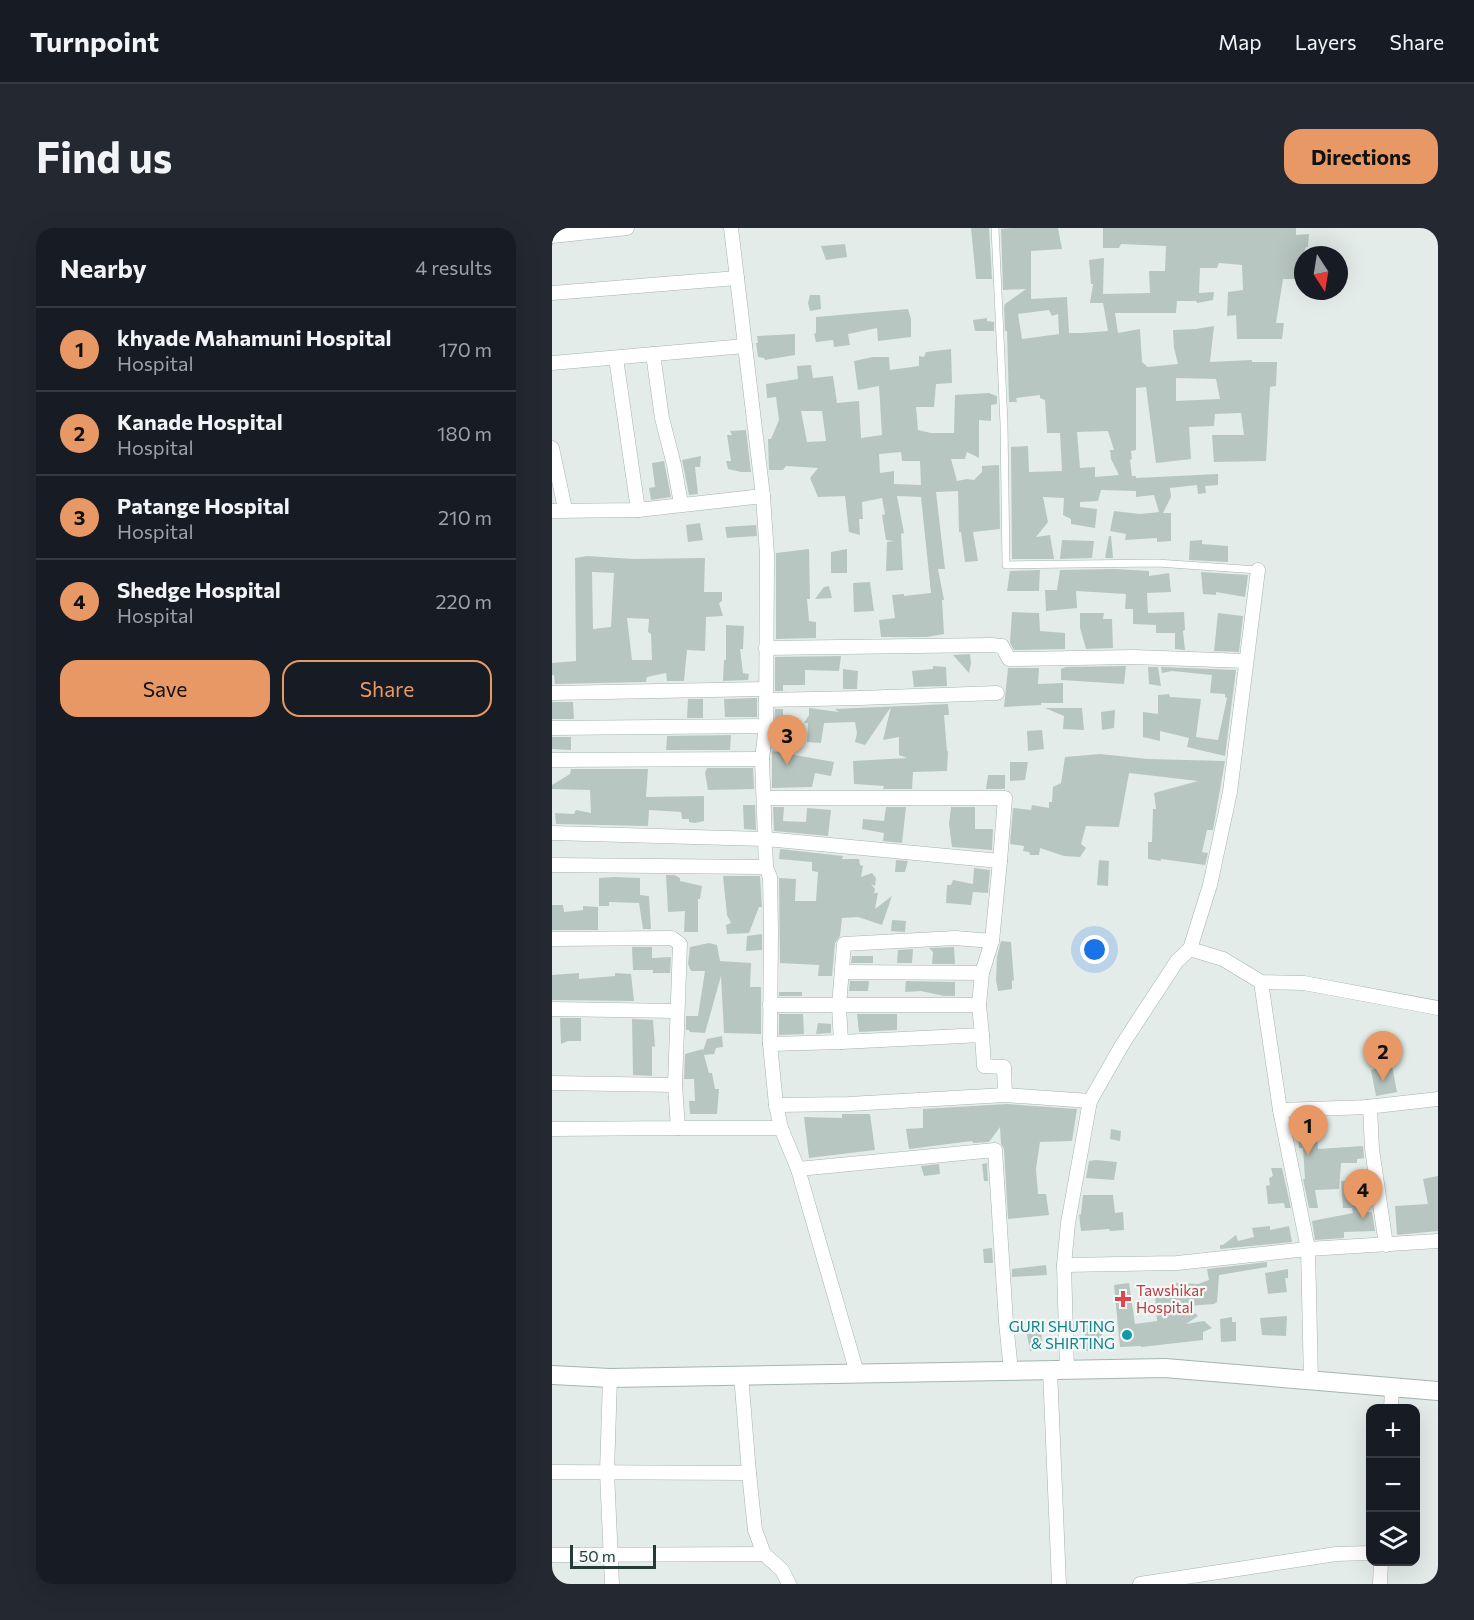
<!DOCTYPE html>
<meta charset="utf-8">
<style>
:root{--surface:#171b24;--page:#242831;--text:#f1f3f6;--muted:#9ea1a6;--line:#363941;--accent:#e89864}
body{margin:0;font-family:Commissioner,sans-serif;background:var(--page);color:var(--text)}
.controls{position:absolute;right:18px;bottom:18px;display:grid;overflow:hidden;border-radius:12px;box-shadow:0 6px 24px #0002}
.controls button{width:54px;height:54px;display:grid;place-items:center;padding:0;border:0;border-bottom:2px solid var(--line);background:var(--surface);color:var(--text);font:30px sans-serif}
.compass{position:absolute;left:742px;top:18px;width:54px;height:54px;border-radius:50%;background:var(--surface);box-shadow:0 6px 24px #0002;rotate:168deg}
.scale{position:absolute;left:18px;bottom:15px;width:86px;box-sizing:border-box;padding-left:6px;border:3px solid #243b38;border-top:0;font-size:16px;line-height:21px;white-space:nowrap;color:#243b38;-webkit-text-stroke:4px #f3f8f6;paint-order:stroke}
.you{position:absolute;left:543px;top:722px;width:21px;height:21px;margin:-15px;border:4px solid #fff;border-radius:50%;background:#1a73e8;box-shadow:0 0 0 9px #1a73e833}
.badge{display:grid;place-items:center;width:39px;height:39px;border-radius:50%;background:var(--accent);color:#111;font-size:20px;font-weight:700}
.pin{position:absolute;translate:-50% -50px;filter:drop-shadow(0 2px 3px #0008)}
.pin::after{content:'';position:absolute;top:32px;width:21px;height:18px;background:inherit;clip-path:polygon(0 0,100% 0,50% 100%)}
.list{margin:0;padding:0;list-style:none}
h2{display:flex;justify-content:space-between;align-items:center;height:78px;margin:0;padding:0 24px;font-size:26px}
h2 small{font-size:20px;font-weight:400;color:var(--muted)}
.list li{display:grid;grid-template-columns:39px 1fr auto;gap:18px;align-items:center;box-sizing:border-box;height:84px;padding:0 24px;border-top:2px solid var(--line)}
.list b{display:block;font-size:22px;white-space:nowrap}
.list p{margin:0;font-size:20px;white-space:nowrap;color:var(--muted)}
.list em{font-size:20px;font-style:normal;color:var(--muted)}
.actions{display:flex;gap:12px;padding:18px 24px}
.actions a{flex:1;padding:14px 0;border:2px solid var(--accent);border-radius:18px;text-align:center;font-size:21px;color:var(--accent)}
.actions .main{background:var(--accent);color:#111}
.icon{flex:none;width:33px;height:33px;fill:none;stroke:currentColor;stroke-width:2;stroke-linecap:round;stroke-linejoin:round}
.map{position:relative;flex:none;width:886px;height:1356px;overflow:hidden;border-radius:18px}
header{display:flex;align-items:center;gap:36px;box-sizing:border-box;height:84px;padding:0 30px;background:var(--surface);border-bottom:2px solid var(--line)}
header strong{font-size:28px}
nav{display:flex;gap:33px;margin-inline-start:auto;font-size:21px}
.intro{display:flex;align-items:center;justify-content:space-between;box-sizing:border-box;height:144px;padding:0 36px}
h1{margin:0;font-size:42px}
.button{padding:15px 27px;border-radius:18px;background:var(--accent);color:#111;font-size:21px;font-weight:700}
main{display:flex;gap:36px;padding:0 36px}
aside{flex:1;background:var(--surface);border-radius:18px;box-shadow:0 6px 24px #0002}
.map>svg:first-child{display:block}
.building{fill:#b8c6c2;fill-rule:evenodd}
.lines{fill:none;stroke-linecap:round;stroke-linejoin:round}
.service-casing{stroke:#a6b3b0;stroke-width:8}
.minor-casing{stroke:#a6b3b0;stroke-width:15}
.secondary-casing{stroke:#a2b6b2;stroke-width:20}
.service{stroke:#fff;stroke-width:7}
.minor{stroke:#fff;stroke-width:14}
.secondary{stroke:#fff;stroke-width:18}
.health-dot{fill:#e0444e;stroke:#f3f8f6;stroke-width:2}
.culture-dot{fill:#0f9aa8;stroke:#f3f8f6;stroke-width:2}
.labels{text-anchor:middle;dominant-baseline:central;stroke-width:4.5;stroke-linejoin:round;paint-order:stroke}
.health-label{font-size:15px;fill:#be3a42;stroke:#f3f8f6;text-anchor:start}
.culture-label{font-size:15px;fill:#0d838f;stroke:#f3f8f6;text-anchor:end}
</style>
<header>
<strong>Turnpoint</strong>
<nav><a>Map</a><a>Layers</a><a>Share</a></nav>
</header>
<div class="intro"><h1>Find us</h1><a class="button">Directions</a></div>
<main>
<aside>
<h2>Nearby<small>4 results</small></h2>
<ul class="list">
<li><span class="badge">1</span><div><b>khyade Mahamuni Hospital</b><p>Hospital</p></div><em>170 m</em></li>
<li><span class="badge">2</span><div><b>Kanade Hospital</b><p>Hospital</p></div><em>180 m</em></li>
<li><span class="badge">3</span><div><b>Patange Hospital</b><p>Hospital</p></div><em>210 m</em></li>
<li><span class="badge">4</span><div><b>Shedge Hospital</b><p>Hospital</p></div><em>220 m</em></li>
</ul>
<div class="actions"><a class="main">Save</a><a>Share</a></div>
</aside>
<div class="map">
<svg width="886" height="1356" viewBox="0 0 886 1356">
<rect width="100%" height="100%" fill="#e3ece9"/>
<g class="building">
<polygon points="419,0 437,0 440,51 424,51"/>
<path d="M459,0H506L510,21L479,23V71L515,69L517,105H530L556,103L551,75H538L541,56H539L537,32L552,30L551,66L598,65L597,43H613L614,18L569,16L567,20H551V0H744V7L757,6L756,19H754L751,27V40H748L746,51H731L724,95H732L730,111H685L684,87L675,88L676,64L691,62L690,37L667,35L665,40H648L647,65L662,64L661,72L645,75L644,73H625L624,85H563L566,105L588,101L590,134L596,139L626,136L622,120L621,102L644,101L662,98L658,134L700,132V134H725L724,158L718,159L714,233L662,234L660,207H692L689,185L663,186L662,198L637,199L639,231L604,235L594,159L584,160V222L579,223L580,231L578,232L580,248H584V250L666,246V257L653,258L654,265L646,266L645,257L618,260L619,269L611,285H619V313L605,314V310L573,312L574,306L558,303L562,283L588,286L607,284L602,267L584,269V263L549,262L546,273L528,274V279L545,281L543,300L519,296V291L511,287L512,270L491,269L496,294L484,309L498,307L502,331H460L459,219L476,218L477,244L510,243L508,205H495L493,172L488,170V167L464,170L465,174H457L455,103H453L452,79L453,76L474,61L451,62L449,1ZM497,82L500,88L506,86L507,106L470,111L466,86ZM624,150L664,151L668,171L624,173ZM556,203L562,222H558L559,231L567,247L543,249V239L528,240L525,204Z"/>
<polygon points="293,16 295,29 274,32 269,18"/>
<polygon points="258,67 268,67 269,81 258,83 256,75"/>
<polygon points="356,81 359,91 359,109 326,113 325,100 296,106 298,117 282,119 281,112 264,114 262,106 264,105 264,89"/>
<polygon points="435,90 435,93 442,94 442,103 423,103 421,92"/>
<polygon points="243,106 243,127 213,132 212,130 206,129 204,115 206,115 205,108"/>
<path d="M399,121L400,155L384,156L382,179H364L366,202L379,205H402L403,167L437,165L445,168V176L439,177V193L427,192V230L415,224L413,231H399L405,253L415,251L422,252L430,244V238L447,237L448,301L421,304L426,333L413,334L409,304H407L406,263L384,264L393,341H386L392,372H390L392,406L375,409H329L327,392L343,390L340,367L352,366V368L379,365L369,269L345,268L352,305L349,306L351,342L334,343L335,314L342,313L334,312L330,287L333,286L330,270L310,274L311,291H307L308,307L297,304L293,268L266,269L258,250L266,240L234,238L231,242H217L216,211H219L227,192L224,169L215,170L214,156L246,151L245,138L259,137L261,150L281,148L285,175L307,173L309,210L330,207L327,158L306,162L302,133L321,129H337L338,142L367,138V128L372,129L374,124ZM249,183H270L274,213L255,214ZM349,224L350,233H368L369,257L342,256V243L328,245L327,226Z"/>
<polygon points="194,202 199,244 189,244 176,241 174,233 179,233 175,207 180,207 178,203"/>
<polygon points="149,228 148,239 143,239 146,266 137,267 130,232"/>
<polygon points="112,233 119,269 99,272 97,260 103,259 100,235"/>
<polygon points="148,295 151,312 136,314 134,297"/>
<polygon points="204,297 205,308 175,310 173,299"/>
<polygon points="557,308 559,308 561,330 553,330"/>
<polygon points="510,312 542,313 540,330 508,331"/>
<polygon points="650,312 650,316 676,318 676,334 637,332 638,313"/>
<polygon points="257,321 258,371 255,371 257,393 264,394 264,410 224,411 224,325"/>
<polygon points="295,321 295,345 279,345 279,324"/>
<path d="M35,328L81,331L153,330L152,364H170V373L167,375L171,388L154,389L153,423L135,422L132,453H115L114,445L95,449L94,454L3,456L2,447H0V435L24,433L23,330ZM40,344L62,345L59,399L41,401ZM75,390L97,391L96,404L99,406L100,432H80Z"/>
<polygon points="563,341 597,343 597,348 617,345 619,364 595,365 596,385 632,384 633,402 631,403 633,422 623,421 623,405 604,405 604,397 581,396 581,381 573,381 574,366 524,363 525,380 494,383 493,362 505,362 508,342"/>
<polygon points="488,342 487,363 455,363 458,343"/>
<polygon points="649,344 696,347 693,369 664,364 664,367 651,366"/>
<polygon points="318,354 322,383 302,384 301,355"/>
<polygon points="277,358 280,370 263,371 272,359"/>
<polygon points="460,384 487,385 488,403 513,405 513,421 462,422 458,415"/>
<polygon points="528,385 552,385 551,391 560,391 561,420 534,421 528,400"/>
<polygon points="666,385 691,388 687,424 662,423"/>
<polygon points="174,397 192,398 191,421 188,421 191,445 197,446 196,452 171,453 172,432 174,432"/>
<polygon points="418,426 419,435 417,445 401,427"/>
<polygon points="289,428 287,443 253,442 253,457 231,457 231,463 223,463 223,429"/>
<polygon points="381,438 394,439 395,458 362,459 360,443 381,441"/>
<polygon points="574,438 572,456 509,452 509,441 514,439"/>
<polygon points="596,439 606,439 609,458 597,456"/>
<polygon points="609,439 684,442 673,528 635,519 637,510 608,503 608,513 591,509 591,484 606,486 606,467 617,466 618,469 649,471 644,509 666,512 675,470 673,469 673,466 658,465 660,447 620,443 610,445"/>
<polygon points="456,440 487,440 486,456 511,455 511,475 489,475 489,477 452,479"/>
<polygon points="291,441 306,443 305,461 291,461"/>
<polygon points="205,470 205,489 173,489 172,471"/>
<polygon points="136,471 151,471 151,490 135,490"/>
<polygon points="0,474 21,474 22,491 0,491"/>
<polygon points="396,476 397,487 392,487 395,523 396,523 395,543 361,544 360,561 331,561 332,558 302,556 301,533 355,530 347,527 347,509 331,512 339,479 313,517 303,514 305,505 303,494 272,495 269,515 255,514 256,495 252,495 257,487 257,480 287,484 283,481"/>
<polygon points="493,480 530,480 532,502 511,501 512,488"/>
<polygon points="223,481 231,481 231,513 221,512"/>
<polygon points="563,482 562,500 550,502 549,484"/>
<polygon points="490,502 492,521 476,523 475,503"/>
<polygon points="179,507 178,522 114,522 115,508"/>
<polygon points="0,509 19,509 19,522 0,521"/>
<polygon points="220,523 282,534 279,548 263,545 260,559 220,560"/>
<polygon points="548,526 596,531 673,533 661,602 655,602 650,624 656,625 653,637 609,631 609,633 596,631 596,614 600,614 601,581 604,581 602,565 646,553 577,545 567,599 534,598 529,616 534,620 528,629 512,628 488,620 487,627 478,627 477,624 471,623 472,618 458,616 461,580 479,582 480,577 497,580 497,574 500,574 501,559 509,555 513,529"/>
<polygon points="458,534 476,534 473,552 458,553"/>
<polygon points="155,540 201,540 202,561 156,562 153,545"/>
<polygon points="19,541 96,541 94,569 152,568 152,593 143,595 137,594 137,591 130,591 129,584 97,582 96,598 4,596 3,585 22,586 24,582 39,585 38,562 0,561 0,557 18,546"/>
<polygon points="436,547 453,547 453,561 434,561"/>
<polygon points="191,577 203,577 204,602 192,601"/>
<polygon points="221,579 232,579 231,593 254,594 255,580 279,582 276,608 222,603"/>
<polygon points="334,579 354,579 350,615 331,613 332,605 310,601 311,591 332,593"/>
<polygon points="399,579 423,579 423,601 441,601 440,622 400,619 397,596"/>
<polygon points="228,621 291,628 290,631 307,631 308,637 311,638 309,649 320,645 324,650 323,658 319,656 323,661 322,665 326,665 323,681 340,668 330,697 306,689 290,690 288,708 283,715 280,748 266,748 267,737 228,735 227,650 244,651 243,673 264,673 266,644 260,643 260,634 227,631"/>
<polygon points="344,632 356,633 353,644 343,644"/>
<polygon points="547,632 557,633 556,658 545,657"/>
<polygon points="422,640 438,642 436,665 421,664 419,677 394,675 395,657 399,657 401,652 421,656"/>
<polygon points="114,647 123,647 128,650 128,653 150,658 148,671 146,671 146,704 132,704 133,683 116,684"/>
<polygon points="171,648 208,648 210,679 207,679 197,705 175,706 174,697 179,695 175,687"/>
<polygon points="62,649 88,650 88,667 97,668 99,701 91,701 87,675 57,674 57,678 47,678 47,650"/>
<polygon points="0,677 11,677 12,684 31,682 31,678 46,679 46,702 0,702"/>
<polygon points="340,692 354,693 353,704 339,703"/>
<polygon points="210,706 210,722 194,723 195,708"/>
<polygon points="449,713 459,714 462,753 460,752 460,761 446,763 444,752 445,729"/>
<polygon points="157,715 165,717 168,733 199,735 198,759 209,759 209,806 172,805 169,748 153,805 138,804 137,802 134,802 134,788 146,788 153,743 139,743 136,736 138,719"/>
<polygon points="80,719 100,719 100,730 119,729 118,745 101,745 101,742 81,742"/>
<polygon points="402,719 403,736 380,736 381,724 377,720"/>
<polygon points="361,721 360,735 345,735 346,722"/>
<polygon points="300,728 321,728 321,735 299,735"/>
<polygon points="27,745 27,751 63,748 63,745 79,746 82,773 0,772 0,747"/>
<polygon points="298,753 317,753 316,763 297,763"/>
<polygon points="354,753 403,754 403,768 392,768 369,763 353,764"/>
<rect x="227" y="764" width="23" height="4"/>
<polygon points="227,786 251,786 252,806 227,807"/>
<polygon points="305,786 345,786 345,802 307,804"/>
<polygon points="8,790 29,790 29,813 16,813 9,816"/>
<polygon points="80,791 101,792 103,819 100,818 100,848 81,847"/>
<polygon points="266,795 279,796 279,805 264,806"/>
<polygon points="170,808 171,819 164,820 162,826 152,827 157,845 160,845 163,861 167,861 165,886 138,886 137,873 143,873 142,851 132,851 133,826 151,821 151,823 155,811"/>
<polygon points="840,838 845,864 824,868 819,842"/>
<polygon points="455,876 525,881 520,913 488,914 484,941 486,966 494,966 497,987 456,991 452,921 449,916 448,899 437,914 421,915 420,913 357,921 354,901 371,900 371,881"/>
<polygon points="290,886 318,886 323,922 257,930 252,889 290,890"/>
<polygon points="745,890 763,890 766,921 811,918 812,930 805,931 805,935 789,935 787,961 763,962 766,980 757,980 751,951 753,951 751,920 747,920"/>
<polygon points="559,901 569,903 568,913 558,911"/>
<polygon points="544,932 565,934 562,952 534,950 537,933"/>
<polygon points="435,935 436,953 432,953 430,936"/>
<polygon points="387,936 388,946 372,948 369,938"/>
<polygon points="719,940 730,940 739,980 733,980 732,975 716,976 714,958 718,957 717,950 721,948"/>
<polygon points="886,948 886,1003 845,1007 843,978 876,976 871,951"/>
<polygon points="815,950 817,963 813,963 813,984 820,984 823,1003 792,1004 792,1010 763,1012 760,993 801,985 800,980 791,980 789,953"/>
<polygon points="531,967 561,967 563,985 571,984 572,1002 558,1003 557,1001 529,1003 527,987 529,986"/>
<polygon points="718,998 718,1002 737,998 740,1014 668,1021 668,1017 671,1017 684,1007 686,1013 702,1009 700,1000"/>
<polygon points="440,1020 441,1035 432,1035 431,1021"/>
<polygon points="715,1034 715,1039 667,1047 665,1074 662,1076 635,1078 646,1088 634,1096 652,1093 660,1100 651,1104 651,1112 589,1119 589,1118 568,1119 562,1057 577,1055 583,1096 605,1093 603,1067 625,1066 624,1055 646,1056 657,1052 655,1041"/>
<polygon points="494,1037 495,1047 460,1049 460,1041"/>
<polygon points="736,1041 736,1050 733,1050 735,1064 716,1066 713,1045"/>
<polygon points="735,1088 734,1108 710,1107 708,1090"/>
<polygon points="680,1089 680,1094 684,1094 684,1113 669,1114 668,1091"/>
<polygon points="532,1097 550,1097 550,1121 534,1123"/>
<polygon points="489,1104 491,1122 478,1123 475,1106"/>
</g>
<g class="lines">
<defs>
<polyline id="service" points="443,0 452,196 454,337 605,335 706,342"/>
<g id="minor">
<polyline points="179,0 211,268 215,327 214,498 210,531 214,639 218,649 219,702 218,816 224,877 229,900 246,941 305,1145"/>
<polyline points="0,8 75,0"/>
<polyline points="0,65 185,50"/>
<polyline points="101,126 110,190 122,237 129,276"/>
<polyline points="64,130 86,282"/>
<polyline points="0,135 193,118"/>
<polyline points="0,220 13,281"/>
<polyline points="0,283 86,282 211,268"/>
<polyline points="214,420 439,417 450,418 457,431 581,429 694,433"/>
<polyline points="0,465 214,461"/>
<polyline points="214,472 308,470 445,465"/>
<polyline points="0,500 214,498"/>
<polyline points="0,532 210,531"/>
<polyline points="0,605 214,611 448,633 453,570 212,570"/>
<polyline points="0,637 214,639"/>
<polyline points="0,711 120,710 128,716 123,857 126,900 0,901"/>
<polyline points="638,721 671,731 709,754 752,755 886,780"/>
<polyline points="291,744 430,745"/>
<polyline points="709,754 728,882 756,1021 759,1153"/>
<polyline points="218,777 427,777 430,807 289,814"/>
<polyline points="427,777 430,745 440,713"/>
<polyline points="0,781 124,783"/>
<polyline points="430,807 432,838 452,839 453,867"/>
<polyline points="218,816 289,814 287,778 292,716 403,710 440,713 448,633"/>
<polyline points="0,855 123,857"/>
<polyline points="224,877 297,876 453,867 538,873"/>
<polyline points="815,879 886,871"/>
<polyline points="728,882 818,879 820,921 834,1017"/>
<polyline points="126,900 229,900"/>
<polyline points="246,941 443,922 454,1094 459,1143"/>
<polyline points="512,1037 625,1035 756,1021 886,1013"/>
<polyline points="498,1142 507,1356"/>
<polyline points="515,1142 512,1037 516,995 538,873 570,817 625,733 638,721 658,657 678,564 706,342"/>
<polyline points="189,1147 197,1245 203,1302 212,1326 230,1342 237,1356"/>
<polyline points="58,1150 55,1244 60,1356"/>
<polyline points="839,1180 840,1160"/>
<polyline points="0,1244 197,1245"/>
<polyline points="0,1327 212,1326"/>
<polyline points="588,1356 784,1326 818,1325"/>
<polyline points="828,1356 829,1334"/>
</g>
<polyline id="secondary" points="0,1147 58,1150 613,1140 886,1163"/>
</defs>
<use href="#service" class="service-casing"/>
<use href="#minor" class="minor-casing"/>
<use href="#secondary" class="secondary-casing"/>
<use href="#service" class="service"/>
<use href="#minor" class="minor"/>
<use href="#secondary" class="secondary"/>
</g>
<path class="health-dot" d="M568 1062h6v6h6v6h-6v6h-6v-6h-6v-6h6z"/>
<circle class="culture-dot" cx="575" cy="1107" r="6"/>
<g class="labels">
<g class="health-label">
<text x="584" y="1062">Tawshikar<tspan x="584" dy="17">Hospital</tspan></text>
</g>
<g class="culture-label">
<text x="563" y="1098">GURI SHUTING<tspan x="563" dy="17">&amp; SHIRTING</tspan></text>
</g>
</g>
</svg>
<div class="controls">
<button>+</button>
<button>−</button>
<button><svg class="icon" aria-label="layers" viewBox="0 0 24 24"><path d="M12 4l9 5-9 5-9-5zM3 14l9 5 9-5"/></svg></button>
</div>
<svg class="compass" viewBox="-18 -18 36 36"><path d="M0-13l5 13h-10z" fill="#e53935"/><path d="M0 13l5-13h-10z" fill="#9ea1a6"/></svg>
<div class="scale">50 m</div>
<div class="you"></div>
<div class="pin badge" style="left:756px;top:927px">1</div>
<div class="pin badge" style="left:831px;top:853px">2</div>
<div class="pin badge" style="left:235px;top:537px">3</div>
<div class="pin badge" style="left:811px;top:991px">4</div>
</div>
</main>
